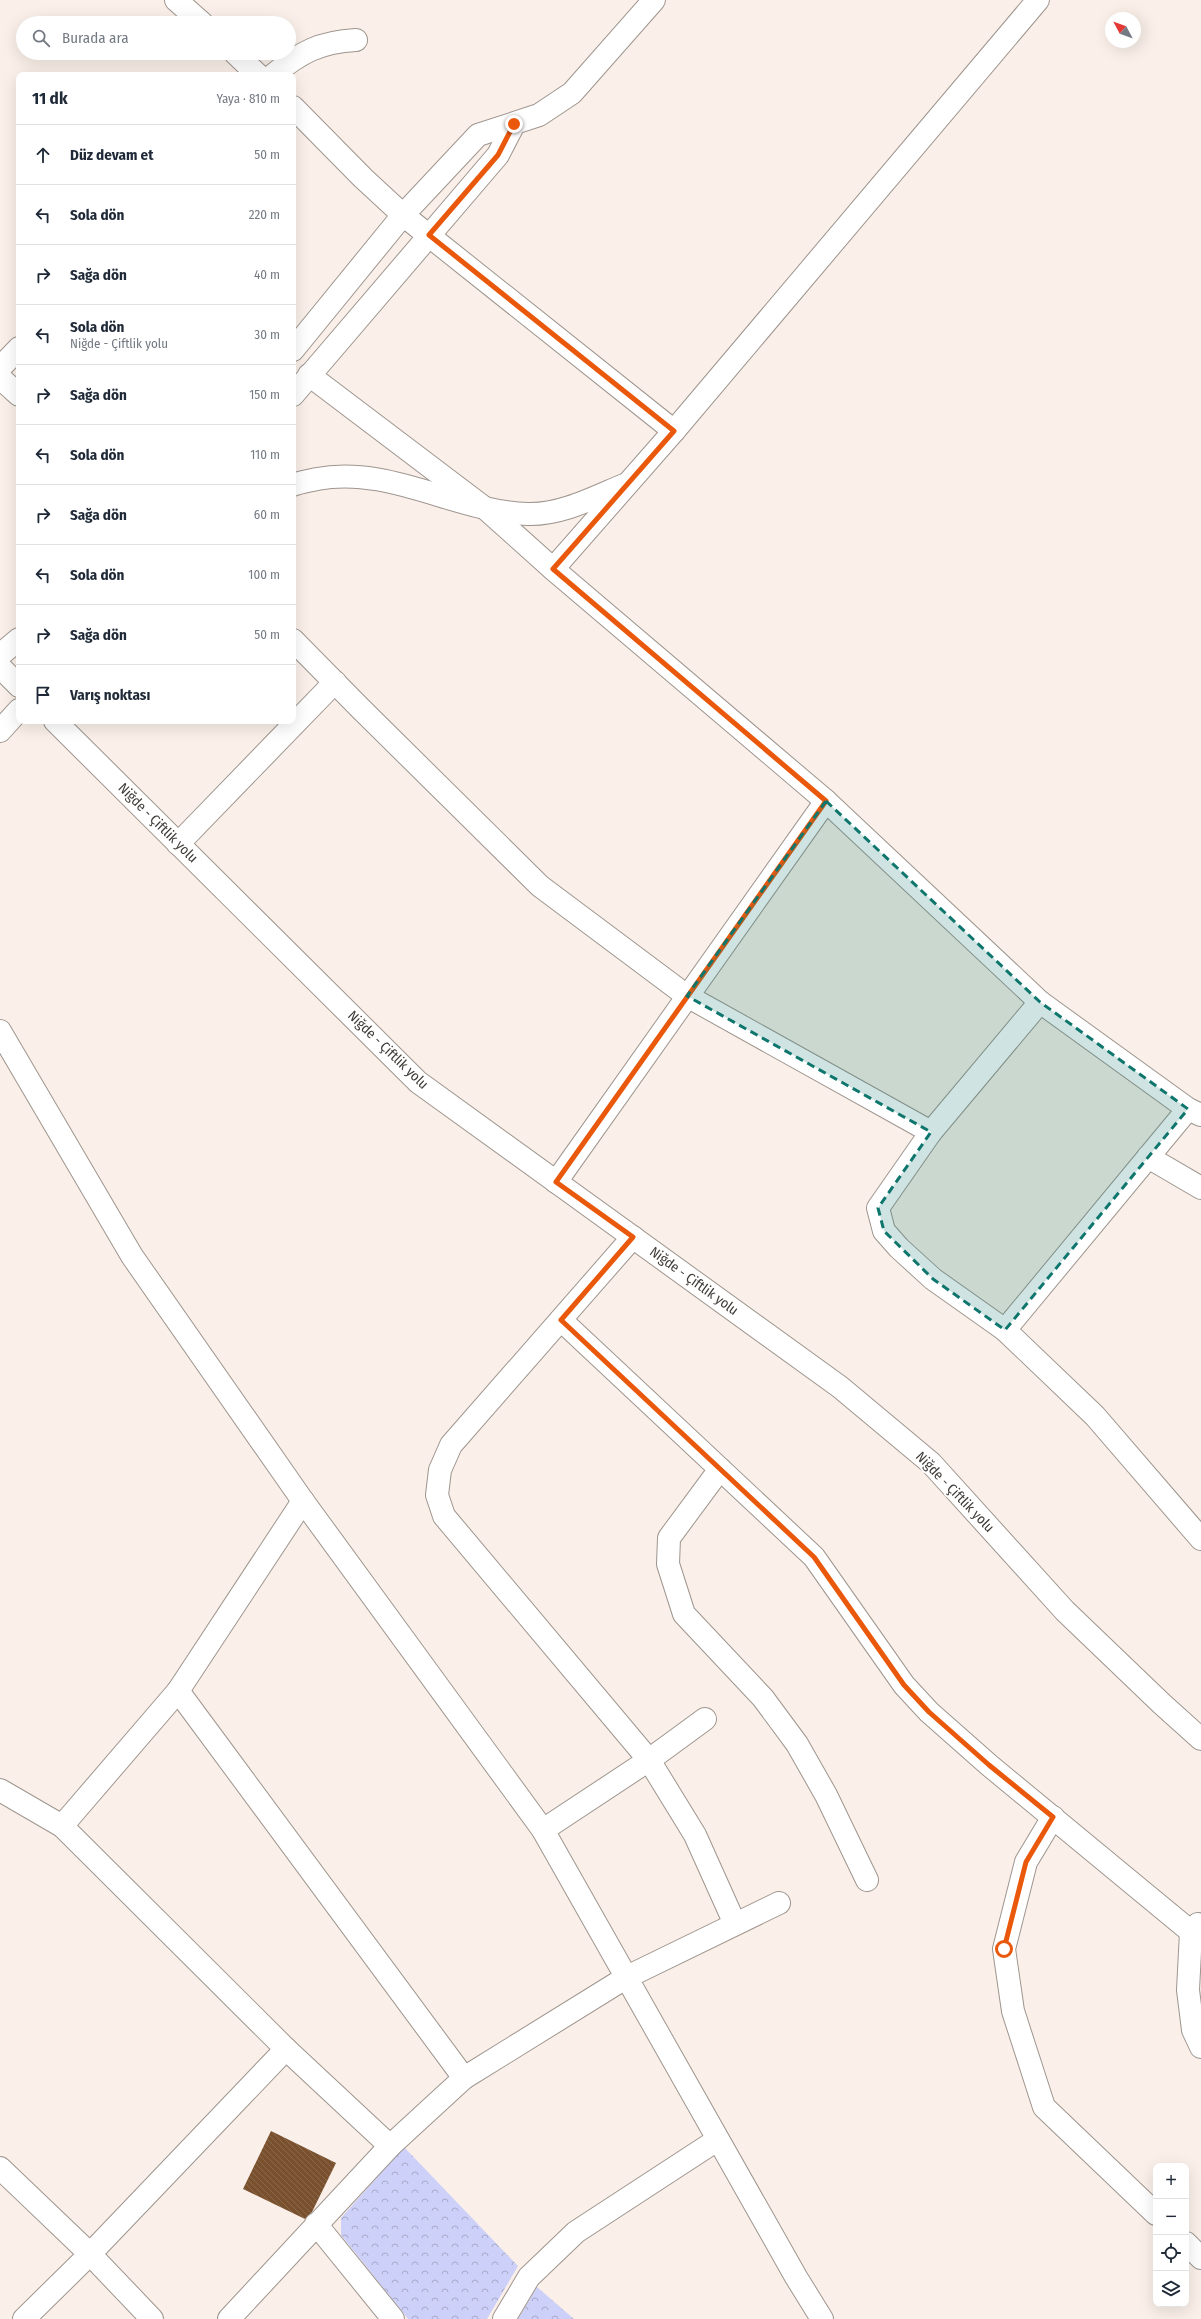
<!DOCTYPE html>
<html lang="tr">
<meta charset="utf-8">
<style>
:root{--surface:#fff;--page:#f2f2f3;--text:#1f2937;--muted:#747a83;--line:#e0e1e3}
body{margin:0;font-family:"Fira Sans Condensed",sans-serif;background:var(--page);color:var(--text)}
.controls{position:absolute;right:12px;bottom:12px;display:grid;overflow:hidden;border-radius:8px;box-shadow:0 4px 16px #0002}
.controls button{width:36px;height:36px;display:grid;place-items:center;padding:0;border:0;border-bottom:1px solid var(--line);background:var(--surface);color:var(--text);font:20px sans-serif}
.compass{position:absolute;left:1105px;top:12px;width:36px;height:36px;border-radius:50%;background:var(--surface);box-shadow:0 4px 16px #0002;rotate:311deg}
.stop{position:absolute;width:12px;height:12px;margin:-9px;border:3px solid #ea580c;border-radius:50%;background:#fff}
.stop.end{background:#ea580c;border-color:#fff;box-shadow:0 1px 4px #0008}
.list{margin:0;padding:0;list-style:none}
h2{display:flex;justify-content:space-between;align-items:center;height:52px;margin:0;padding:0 16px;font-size:17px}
h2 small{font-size:13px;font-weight:400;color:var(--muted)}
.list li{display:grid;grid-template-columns:26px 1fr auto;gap:12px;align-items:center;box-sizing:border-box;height:60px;padding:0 16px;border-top:1px solid var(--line)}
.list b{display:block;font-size:15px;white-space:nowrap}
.list p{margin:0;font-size:13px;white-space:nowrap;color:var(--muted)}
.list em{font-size:13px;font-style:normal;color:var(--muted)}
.icon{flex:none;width:22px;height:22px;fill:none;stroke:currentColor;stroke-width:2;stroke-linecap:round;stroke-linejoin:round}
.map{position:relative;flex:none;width:1201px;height:2319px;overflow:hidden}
.search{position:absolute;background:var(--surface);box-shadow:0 4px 16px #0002;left:16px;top:16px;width:280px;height:44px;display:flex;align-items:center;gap:10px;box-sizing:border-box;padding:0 14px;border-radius:22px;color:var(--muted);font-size:15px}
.panel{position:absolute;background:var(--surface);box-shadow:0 4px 16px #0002;left:16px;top:72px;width:280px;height:652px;border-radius:8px}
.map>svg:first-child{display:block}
.forest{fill:url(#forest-crowns)}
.building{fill:url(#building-back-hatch)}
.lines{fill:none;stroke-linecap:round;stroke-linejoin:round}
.minor-casing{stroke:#9e958e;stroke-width:24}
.major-casing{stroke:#9e958e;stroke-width:24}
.minor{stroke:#fff;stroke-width:22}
.major{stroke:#fff;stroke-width:22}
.route{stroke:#ea580c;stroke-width:5}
.marked{fill:#0f766e;fill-opacity:0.2;stroke:#0f766e;stroke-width:3;stroke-dasharray:8 5;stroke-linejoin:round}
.labels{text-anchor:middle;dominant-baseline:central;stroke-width:4;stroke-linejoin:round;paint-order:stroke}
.street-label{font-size:14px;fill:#3f3b38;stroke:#fff}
</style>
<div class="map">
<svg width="1201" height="2319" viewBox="0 0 1201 2319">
<defs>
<pattern id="forest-crowns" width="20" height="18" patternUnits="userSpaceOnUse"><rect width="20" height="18" fill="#cdd0f8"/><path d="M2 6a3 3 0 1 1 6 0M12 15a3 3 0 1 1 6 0" fill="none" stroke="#a8aaca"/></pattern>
<pattern id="building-back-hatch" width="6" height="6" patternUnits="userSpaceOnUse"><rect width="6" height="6" fill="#7a512e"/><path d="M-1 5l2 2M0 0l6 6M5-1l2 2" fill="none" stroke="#89684c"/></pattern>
</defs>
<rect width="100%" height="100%" fill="#faf0e9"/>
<g class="forest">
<polygon points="404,2147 518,2266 487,2319 408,2319 341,2235 341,2218"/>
<polygon points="537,2287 574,2319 518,2319"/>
</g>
<polygon class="building" points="271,2131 336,2163 312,2212 305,2219 243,2189"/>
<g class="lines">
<defs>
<g id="minor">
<polyline points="176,0 202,23"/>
<polyline points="235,53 258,75"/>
<path d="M273,75C301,52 320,42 356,40"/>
<polyline points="293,107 363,178 403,215 674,431"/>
<polyline points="293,350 403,215 478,135 539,115 572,93 654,0"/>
<polyline points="0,368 19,348"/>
<polyline points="309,375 486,509 553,569 826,801 1040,1002 1188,1109 1201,1115"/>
<polyline points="0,378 19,395"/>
<polyline points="293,395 498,155 514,124"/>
<path d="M293,485C300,482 309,481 317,479C389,465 457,512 528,514C561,515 595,497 624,485"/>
<polyline points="553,569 674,431 1038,0"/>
<polyline points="293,640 360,708 540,886 687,996 931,1132"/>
<polyline points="0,655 19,639"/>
<polyline points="0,731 19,710"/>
<polyline points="178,844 335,682"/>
<polyline points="1040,1002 931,1132 878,1208 884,1231 899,1248 933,1279 1005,1330 1095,1416 1201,1539"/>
<polyline points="0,1031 132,1256 303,1501 543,1830 796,2277 822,2319"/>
<polyline points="1148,1157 1201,1188"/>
<polyline points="556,1182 826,801"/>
<polyline points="633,1237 451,1445 440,1470 437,1495 444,1516 649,1760 695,1835 735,1924"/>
<polyline points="561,1320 814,1557 904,1685 929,1712 989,1765 1201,1940"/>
<polyline points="1005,1330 1188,1109"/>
<polyline points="720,1469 669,1538 668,1564 684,1614 763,1698 797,1744 826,1795 867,1880"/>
<polyline points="178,1691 464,2078"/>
<polyline points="0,1790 62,1826 178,1691 303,1501"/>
<polyline points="1053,1817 1026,1862 1004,1949 1013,2011 1044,2107 1156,2214"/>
<polyline points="62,1826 286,2049 390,2146 229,2319"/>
<polyline points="543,1830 649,1760 705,1719"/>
<polyline points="1198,1924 1191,1932 1188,1990 1193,2030 1201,2047"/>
<polyline points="390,2146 464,2078 627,1977 779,1903"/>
<polyline points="0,2168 90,2254 152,2319"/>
<polyline points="316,2224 393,2319"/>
<polyline points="1186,2243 1201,2258"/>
<polyline points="24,2319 90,2254 286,2049"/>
<polyline points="504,2319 529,2277 576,2232 717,2140"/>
</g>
<g id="major">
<polyline points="0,667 19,686"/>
<polyline points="55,721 418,1082 840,1387 931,1463 1065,1611 1162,1704 1201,1739"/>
</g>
</defs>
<use href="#minor" class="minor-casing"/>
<use href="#major" class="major-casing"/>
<use href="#minor" class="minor"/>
<use href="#major" class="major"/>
</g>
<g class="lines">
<polyline class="route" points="514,124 498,155 429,235 674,431 553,569 826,801 556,1182 633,1237 561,1320 814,1557 904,1685 929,1712 989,1765 1053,1817 1026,1862 1004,1949"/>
</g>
<path class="marked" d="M826,801L1040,1002L1188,1109L1005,1330L933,1279L884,1231L878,1208L931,1132L687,996Z"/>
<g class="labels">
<g class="street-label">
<text transform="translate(158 823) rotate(45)">Niğde - Çiftlik yolu</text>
<text transform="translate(388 1050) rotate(44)">Niğde - Çiftlik yolu</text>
<text transform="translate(694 1281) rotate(36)">Niğde - Çiftlik yolu</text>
<text transform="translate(955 1492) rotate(46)">Niğde - Çiftlik yolu</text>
</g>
</g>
</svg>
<div class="controls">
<button>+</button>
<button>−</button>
<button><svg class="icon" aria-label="locate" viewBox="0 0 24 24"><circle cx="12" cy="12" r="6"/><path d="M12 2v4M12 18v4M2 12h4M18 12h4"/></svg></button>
<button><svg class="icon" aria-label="layers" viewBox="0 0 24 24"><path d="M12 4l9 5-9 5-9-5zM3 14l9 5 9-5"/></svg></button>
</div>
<svg class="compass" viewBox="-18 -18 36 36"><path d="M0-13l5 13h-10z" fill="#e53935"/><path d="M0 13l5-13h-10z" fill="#747a83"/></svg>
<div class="stop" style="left:1004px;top:1949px"></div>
<div class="stop end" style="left:514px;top:124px"></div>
<div class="search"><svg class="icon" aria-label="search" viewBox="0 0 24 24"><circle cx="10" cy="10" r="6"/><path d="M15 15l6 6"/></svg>Burada ara</div>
<section class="panel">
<h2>11 dk<small>Yaya · 810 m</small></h2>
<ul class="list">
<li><svg class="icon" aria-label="ahead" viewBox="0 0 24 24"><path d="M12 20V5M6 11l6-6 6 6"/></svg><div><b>Düz devam et</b></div><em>50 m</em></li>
<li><svg class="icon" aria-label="left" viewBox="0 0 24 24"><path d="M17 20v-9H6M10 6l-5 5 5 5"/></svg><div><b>Sola dön</b></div><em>220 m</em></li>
<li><svg class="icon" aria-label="right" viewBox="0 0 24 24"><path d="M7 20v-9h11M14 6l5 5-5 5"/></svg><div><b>Sağa dön</b></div><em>40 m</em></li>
<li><svg class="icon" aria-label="left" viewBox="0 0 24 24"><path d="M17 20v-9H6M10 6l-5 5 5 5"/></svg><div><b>Sola dön</b><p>Niğde - Çiftlik yolu</p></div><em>30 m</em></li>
<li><svg class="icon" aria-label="right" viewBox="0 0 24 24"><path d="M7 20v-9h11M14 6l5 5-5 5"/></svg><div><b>Sağa dön</b></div><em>150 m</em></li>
<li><svg class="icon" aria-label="left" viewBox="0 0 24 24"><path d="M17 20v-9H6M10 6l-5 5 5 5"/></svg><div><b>Sola dön</b></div><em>110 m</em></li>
<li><svg class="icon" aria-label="right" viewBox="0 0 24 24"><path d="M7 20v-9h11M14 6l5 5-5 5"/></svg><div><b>Sağa dön</b></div><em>60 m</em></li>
<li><svg class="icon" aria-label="left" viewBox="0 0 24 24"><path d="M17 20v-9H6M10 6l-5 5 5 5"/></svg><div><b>Sola dön</b></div><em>100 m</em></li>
<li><svg class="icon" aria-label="right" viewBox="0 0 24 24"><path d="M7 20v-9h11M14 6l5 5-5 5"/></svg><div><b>Sağa dön</b></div><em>50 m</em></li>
<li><svg class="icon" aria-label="arrive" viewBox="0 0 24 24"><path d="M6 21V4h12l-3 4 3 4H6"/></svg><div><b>Varış noktası</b></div></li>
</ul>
</section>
</div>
